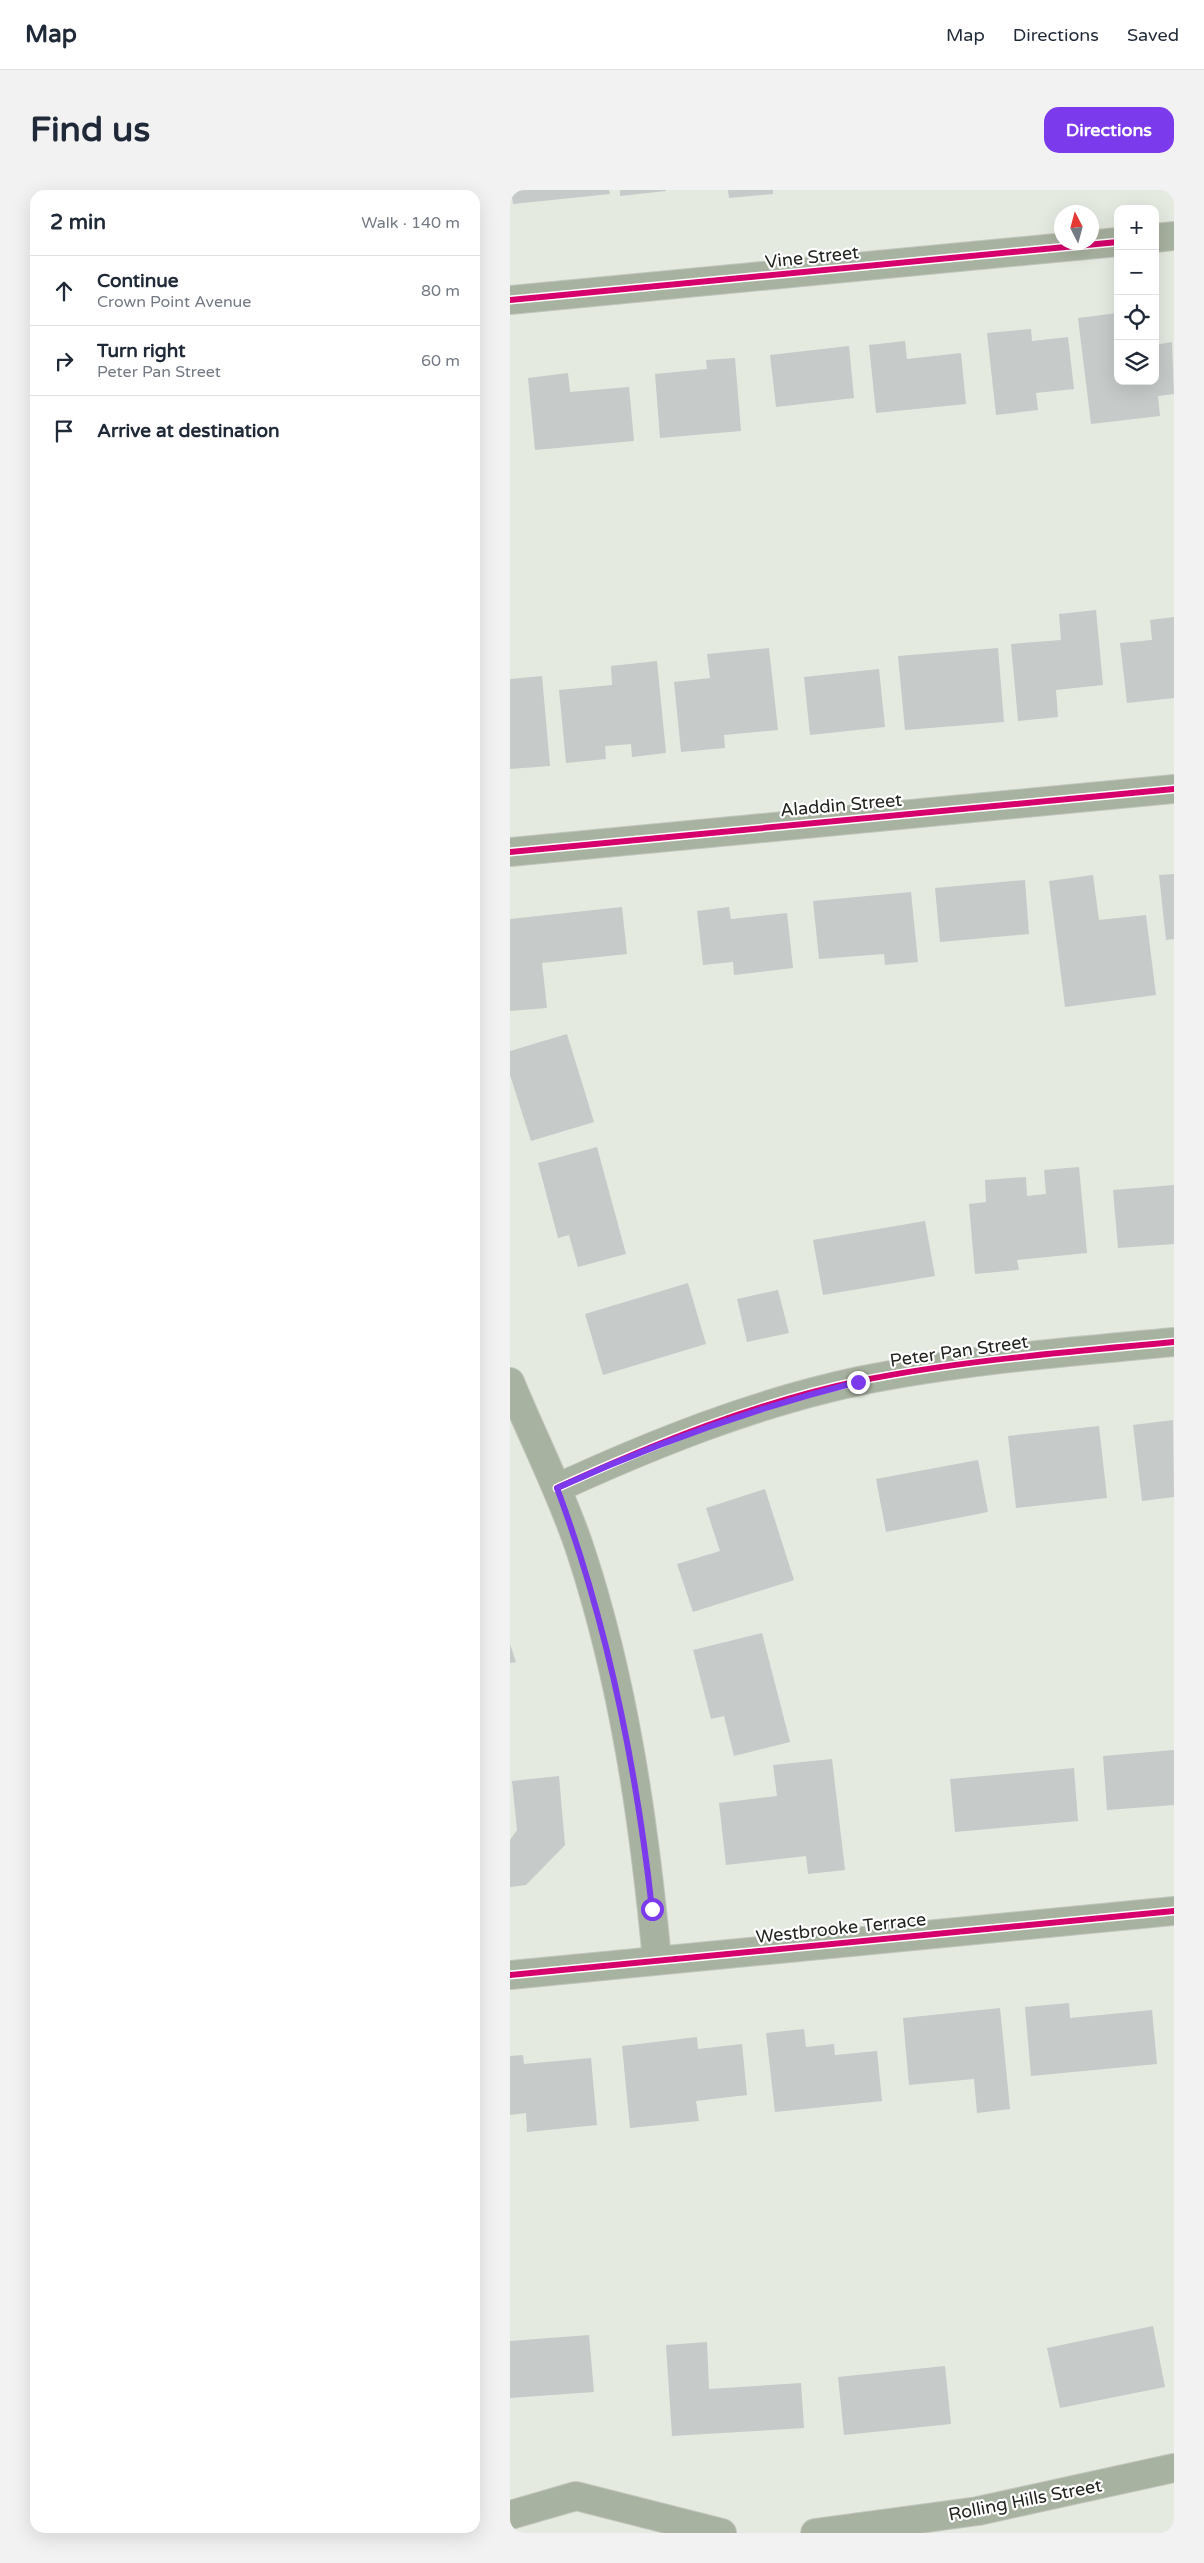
<!DOCTYPE html>
<meta charset="utf-8">
<style>
:root{--surface:#fff;--page:#f2f2f3;--text:#1f2937;--muted:#747a83;--line:#e0e1e3;--accent:#7c3aed}
body{margin:0;font-family:"Varela Round",sans-serif;background:var(--page);color:var(--text)}
.controls{position:absolute;right:15px;top:15px;display:grid;overflow:hidden;border-radius:10px;box-shadow:0 5px 20px #0002}
.controls button{width:45px;height:45px;display:grid;place-items:center;padding:0;border:0;border-bottom:1px solid var(--line);background:var(--surface);color:var(--text);font:25px sans-serif}
.compass{position:absolute;left:544px;top:15px;width:45px;height:45px;border-radius:50%;background:var(--surface);box-shadow:0 5px 20px #0002;rotate:354deg}
.stop{position:absolute;width:15px;height:15px;margin:-11px;border:4px solid #7c3aed;border-radius:50%;background:#fff}
.stop.end{background:#7c3aed;border-color:#fff;box-shadow:0 1px 5px #0008}
.list{margin:0;padding:0;list-style:none}
h2{display:flex;justify-content:space-between;align-items:center;height:65px;margin:0;padding:0 20px;font-size:21px}
h2 small{font-size:16px;font-weight:400;color:var(--muted)}
.list li{display:grid;grid-template-columns:32px 1fr auto;gap:15px;align-items:center;box-sizing:border-box;height:70px;padding:0 20px;border-top:1px solid var(--line)}
.list b{display:block;font-size:19px;white-space:nowrap}
.list p{margin:0;font-size:16px;white-space:nowrap;color:var(--muted)}
.list em{font-size:16px;font-style:normal;color:var(--muted)}
.icon{flex:none;width:28px;height:28px;fill:none;stroke:currentColor;stroke-width:2;stroke-linecap:round;stroke-linejoin:round}
.map{position:relative;flex:none;width:664px;height:2343px;overflow:hidden;border-radius:15px}
header{display:flex;align-items:center;gap:30px;box-sizing:border-box;height:70px;padding:0 25px;background:var(--surface);border-bottom:1px solid var(--line)}
header strong{font-size:24px}
nav{display:flex;gap:28px;margin-inline-start:auto;font-size:18px}
.intro{display:flex;align-items:center;justify-content:space-between;box-sizing:border-box;height:120px;padding:0 30px}
h1{margin:0;font-size:35px}
.button{padding:12px 22px;border-radius:15px;background:var(--accent);color:#fff;font-size:18px;font-weight:700}
main{display:flex;gap:30px;padding:0 30px}
aside{flex:1;background:var(--surface);border-radius:15px;box-shadow:0 5px 20px #0002}
.map>svg:first-child{display:block}
.building{fill:#c6cac9}
.lines{fill:none;stroke-linecap:round;stroke-linejoin:round}
.street-casing{stroke:#c1c6be;stroke-width:30}
.street{stroke:#a8b2a0;stroke-width:28}
.cycleway-casing{stroke:#fff;stroke-width:9}
.cycleway{stroke:#d6006c;stroke-width:6}
.route{stroke:#7c3aed;stroke-width:6}
.labels{text-anchor:middle;dominant-baseline:central;stroke-width:4.5;stroke-linejoin:round;paint-order:stroke}
.street-label{font-size:18px;fill:#20241d;stroke:#fff}
</style>
<header>
<strong>Map</strong>
<nav><a>Map</a><a>Directions</a><a>Saved</a></nav>
</header>
<div class="intro"><h1>Find us</h1><a class="button">Directions</a></div>
<main>
<aside>
<h2>2 min<small>Walk · 140 m</small></h2>
<ul class="list">
<li><svg class="icon" aria-label="ahead" viewBox="0 0 24 24"><path d="M12 20V5M6 11l6-6 6 6"/></svg><div><b>Continue</b><p>Crown Point Avenue</p></div><em>80 m</em></li>
<li><svg class="icon" aria-label="right" viewBox="0 0 24 24"><path d="M7 20v-9h11M14 6l5 5-5 5"/></svg><div><b>Turn right</b><p>Peter Pan Street</p></div><em>60 m</em></li>
<li><svg class="icon" aria-label="arrive" viewBox="0 0 24 24"><path d="M6 21V4h12l-3 4 3 4H6"/></svg><div><b>Arrive at destination</b></div></li>
</ul>
</aside>
<div class="map">
<svg width="664" height="2343" viewBox="0 0 664 2343">
<rect width="100%" height="100%" fill="#e4eae0"/>
<g class="building">
<polygon points="1,0 99,0 100,4 3,14"/>
<polygon points="110,0 156,0 156,1 110,6"/>
<polygon points="218,0 263,0 263,4 219,8"/>
<polygon points="608,123 608,191 645,191 645,155 662,152 664,204 648,206 650,226 581,234 568,128"/>
<polygon points="521,139 522,151 558,147 564,199 526,203 528,220 486,225 477,143"/>
<polygon points="395,151 397,169 451,163 456,214 366,223 359,155"/>
<polygon points="339,156 344,208 266,217 260,165"/>
<polygon points="225,168 231,241 150,248 145,184 197,179 196,170"/>
<polygon points="58,183 60,202 119,197 124,251 25,260 18,188"/>
<polygon points="586,420 593,495 546,500 548,527 508,531 501,454 551,450 549,424"/>
<polygon points="664,427 664,508 617,513 610,453 642,450 640,430"/>
<polygon points="259,458 268,540 214,545 215,558 171,562 164,492 200,488 197,464"/>
<polygon points="488,458 494,532 395,540 388,466"/>
<polygon points="147,471 156,563 122,567 121,554 95,556 96,569 56,573 49,500 102,495 101,476"/>
<polygon points="369,479 375,537 300,545 294,487"/>
<polygon points="32,486 40,576 0,579 0,489"/>
<polygon points="664,684 664,749 656,750 649,685"/>
<polygon points="583,685 589,730 636,725 646,805 555,817 539,691"/>
<polygon points="515,690 519,744 430,752 425,698"/>
<polygon points="401,702 408,772 375,775 374,764 309,769 303,711"/>
<polygon points="112,717 117,764 32,773 37,818 0,821 0,729"/>
<polygon points="219,717 221,729 277,723 283,778 224,785 223,772 193,775 187,721"/>
<polygon points="57,844 84,932 21,951 0,885 0,861"/>
<polygon points="87,957 116,1064 68,1077 59,1045 48,1048 28,973"/>
<polygon points="569,977 577,1063 507,1070 509,1080 465,1084 459,1014 476,1012 475,990 516,987 517,1006 536,1004 534,980"/>
<polygon points="664,995 664,1054 608,1058 603,1000"/>
<polygon points="415,1031 425,1086 313,1105 303,1050"/>
<polygon points="178,1093 196,1154 93,1185 75,1124"/>
<polygon points="268,1100 279,1143 237,1152 227,1109"/>
<polygon points="663,1230 664,1307 632,1311 623,1235"/>
<polygon points="589,1236 597,1308 506,1318 498,1246"/>
<polygon points="468,1270 478,1322 376,1342 366,1289"/>
<polygon points="255,1299 284,1390 183,1422 167,1374 210,1361 196,1318"/>
<polygon points="252,1443 280,1552 224,1566 214,1526 201,1529 183,1460"/>
<polygon points="0,1454 6,1472 0,1473"/>
<polygon points="664,1560 664,1615 597,1620 593,1566"/>
<polygon points="322,1569 335,1680 298,1684 296,1666 216,1675 209,1613 267,1606 263,1575"/>
<polygon points="564,1578 568,1631 445,1642 440,1589"/>
<polygon points="49,1586 55,1655 16,1695 0,1697 0,1650 7,1640 2,1591"/>
<polygon points="559,1813 560,1828 642,1820 647,1874 521,1886 515,1817"/>
<polygon points="490,1818 500,1919 467,1923 464,1889 399,1895 393,1828"/>
<polygon points="294,1839 296,1857 324,1854 325,1865 367,1861 372,1911 265,1922 256,1843"/>
<polygon points="187,1847 188,1859 232,1854 237,1905 186,1911 189,1931 120,1938 112,1856"/>
<polygon points="13,1865 14,1874 81,1868 87,1935 17,1942 16,1923 0,1925 0,1866"/>
<polygon points="643,2136 655,2197 550,2218 537,2158"/>
<polygon points="79,2145 84,2202 0,2208 0,2151"/>
<polygon points="197,2152 199,2199 291,2193 294,2238 162,2246 156,2155"/>
<polygon points="435,2176 441,2234 334,2245 328,2187"/>
</g>
<g class="lines">
<defs>
<g id="street">
<polyline points="645,48 664,46"/>
<polyline points="0,110 608,52"/>
<polyline points="0,662 664,599"/>
<path d="M0,1192C23,1248 51,1302 70,1359C114,1492 134,1632 147,1770"/>
<path d="M47,1298C143,1254 245,1213 349,1191C453,1170 559,1162 664,1152"/>
<polyline points="0,1785 664,1721"/>
<polyline points="0,2325 66,2306 212,2343"/>
<polyline points="305,2343 468,2321 664,2278"/>
</g>
</defs>
<use href="#street" class="street-casing"/>
<use href="#street" class="street"/>
<defs>
<g id="cycleway">
<polyline points="0,110 608,52"/>
<polyline points="0,662 664,599"/>
<path d="M47,1298C143,1254 245,1213 349,1191C453,1170 559,1162 664,1152"/>
<polyline points="0,1785 664,1721"/>
</g>
</defs>
<use href="#cycleway" class="cycleway-casing"/>
<use href="#cycleway" class="cycleway"/>
</g>
<g class="lines">
<path class="route" d="M142,1719C126,1574 98,1435 47,1298C144,1254 244,1218 348,1192"/>
</g>
<g class="labels">
<g class="street-label">
<text transform="translate(302 67) rotate(-6)">Vine Street</text>
<text transform="translate(331 615) rotate(-5)">Aladdin Street</text>
<text transform="translate(449 1161) rotate(-8)">Peter Pan Street</text>
<text transform="translate(331 1738) rotate(-6)">Westbrooke Terrace</text>
<text transform="translate(515 2310) rotate(-11)">Rolling Hills Street</text>
</g>
</g>
</svg>
<div class="controls">
<button>+</button>
<button>−</button>
<button><svg class="icon" aria-label="locate" viewBox="0 0 24 24"><circle cx="12" cy="12" r="6"/><path d="M12 2v4M12 18v4M2 12h4M18 12h4"/></svg></button>
<button><svg class="icon" aria-label="layers" viewBox="0 0 24 24"><path d="M12 4l9 5-9 5-9-5zM3 14l9 5 9-5"/></svg></button>
</div>
<svg class="compass" viewBox="-18 -18 36 36"><path d="M0-13l5 13h-10z" fill="#e53935"/><path d="M0 13l5-13h-10z" fill="#747a83"/></svg>
<div class="stop" style="left:142px;top:1719px"></div>
<div class="stop end" style="left:348px;top:1192px"></div>
</div>
</main>
